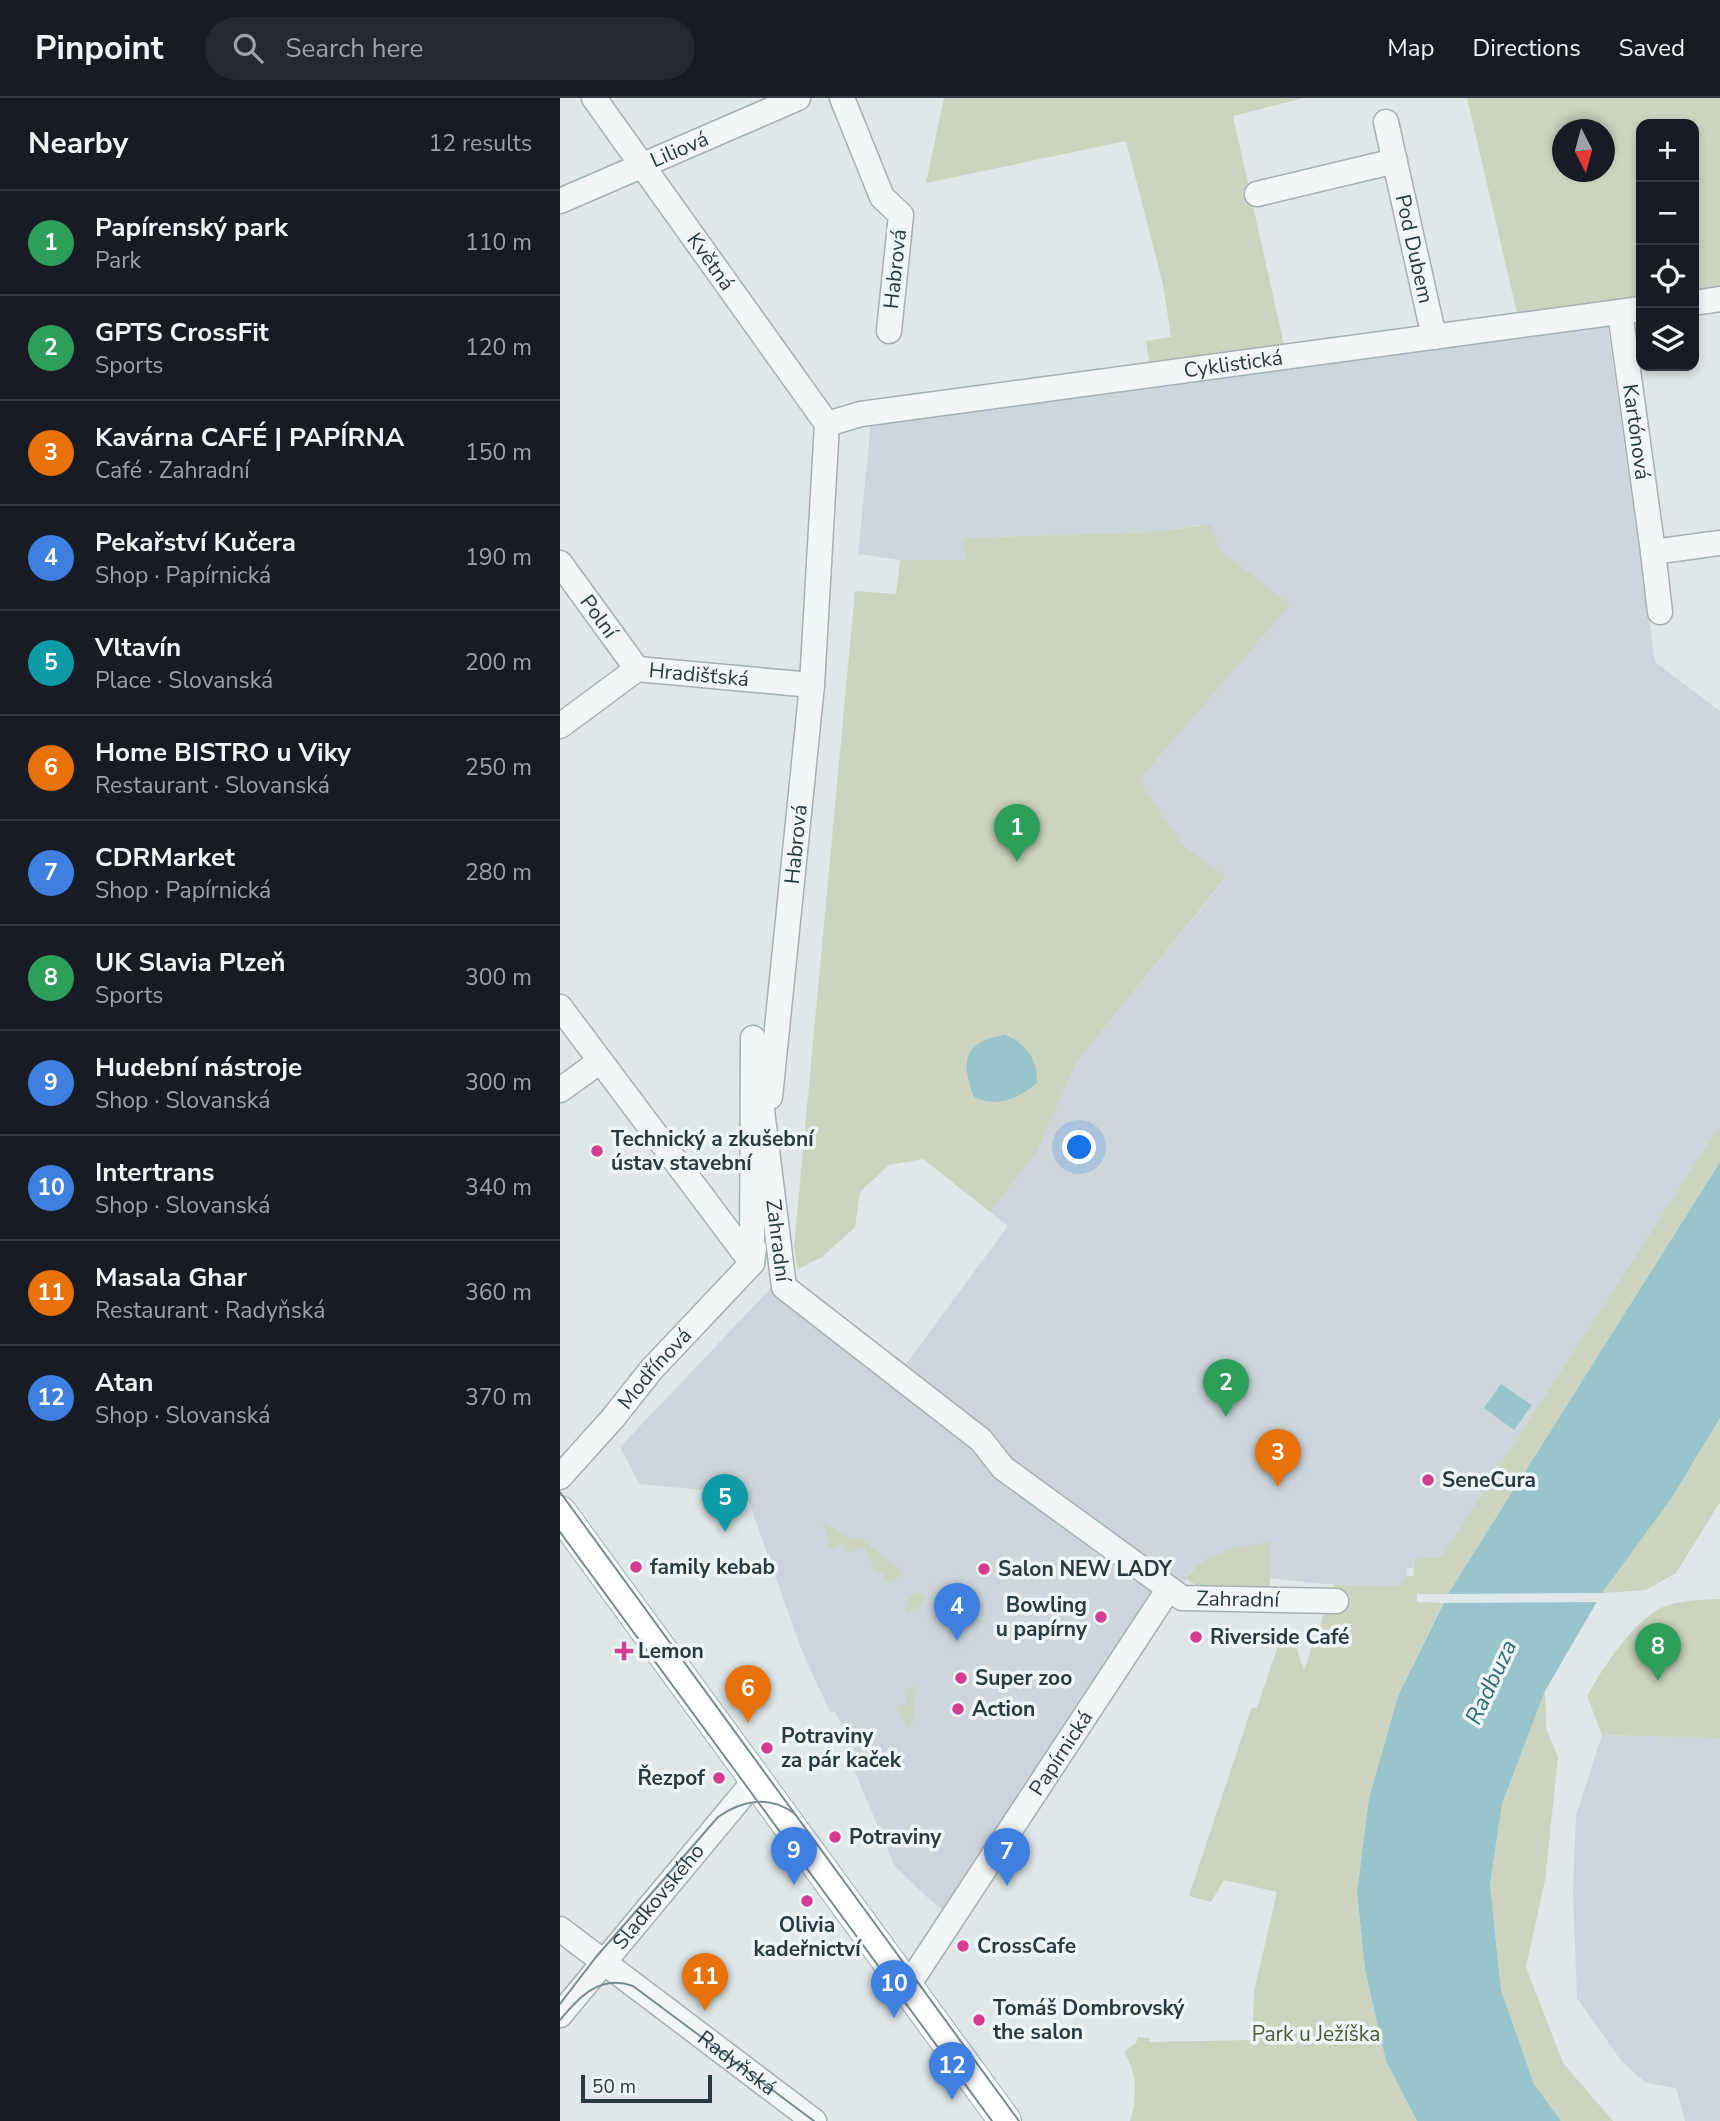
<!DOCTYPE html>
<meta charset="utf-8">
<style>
:root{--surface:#171b24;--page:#242831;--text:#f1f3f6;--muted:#9ea1a6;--line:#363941;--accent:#db2777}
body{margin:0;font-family:"Nunito Sans",sans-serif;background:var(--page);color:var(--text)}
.controls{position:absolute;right:21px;top:21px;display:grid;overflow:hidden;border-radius:14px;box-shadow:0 4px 10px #0003}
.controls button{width:63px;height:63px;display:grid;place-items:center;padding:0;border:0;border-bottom:2px solid var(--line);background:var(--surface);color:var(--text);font:35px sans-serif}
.compass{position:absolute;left:992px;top:21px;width:63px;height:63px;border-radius:50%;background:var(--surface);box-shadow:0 4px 10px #0003;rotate:174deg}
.scale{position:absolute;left:21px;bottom:18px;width:131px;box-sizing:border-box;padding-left:7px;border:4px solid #273b41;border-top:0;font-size:19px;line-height:24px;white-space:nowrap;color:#273b41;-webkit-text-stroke:5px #eef5f6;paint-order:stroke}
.you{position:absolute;left:520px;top:1050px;width:24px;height:24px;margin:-18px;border:5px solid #fff;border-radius:50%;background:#1a73e8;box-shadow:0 0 0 10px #1a73e833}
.badge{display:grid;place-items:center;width:46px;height:46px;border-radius:50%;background:var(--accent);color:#fff;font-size:23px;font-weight:700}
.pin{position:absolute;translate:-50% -58px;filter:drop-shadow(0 2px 4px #0008)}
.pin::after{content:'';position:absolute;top:37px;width:24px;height:21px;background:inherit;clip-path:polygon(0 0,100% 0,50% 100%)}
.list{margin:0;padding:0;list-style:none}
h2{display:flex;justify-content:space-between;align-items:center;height:91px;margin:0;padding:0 28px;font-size:30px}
h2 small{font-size:23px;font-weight:400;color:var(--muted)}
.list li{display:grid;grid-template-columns:46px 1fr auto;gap:21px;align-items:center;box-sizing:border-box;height:105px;padding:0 28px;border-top:2px solid var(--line)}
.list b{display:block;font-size:26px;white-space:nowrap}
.list p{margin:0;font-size:23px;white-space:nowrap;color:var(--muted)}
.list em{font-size:23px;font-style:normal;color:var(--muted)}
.icon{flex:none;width:38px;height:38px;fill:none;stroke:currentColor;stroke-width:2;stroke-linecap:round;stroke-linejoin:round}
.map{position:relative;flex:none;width:1160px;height:2023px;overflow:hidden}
header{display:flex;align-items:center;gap:42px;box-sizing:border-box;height:98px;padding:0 35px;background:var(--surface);border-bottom:2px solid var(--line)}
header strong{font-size:33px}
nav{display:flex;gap:38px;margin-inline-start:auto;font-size:24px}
.search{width:490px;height:63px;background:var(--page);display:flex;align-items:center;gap:18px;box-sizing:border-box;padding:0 24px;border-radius:38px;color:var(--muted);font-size:26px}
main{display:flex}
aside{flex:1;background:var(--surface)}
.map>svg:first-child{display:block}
.built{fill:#cdd7db}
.green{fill:#ccd3bf;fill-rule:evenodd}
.water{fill:#98c5cb}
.pier{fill:#dfe7e9}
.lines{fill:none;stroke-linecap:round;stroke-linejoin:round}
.minor-casing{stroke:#a4b0b3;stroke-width:27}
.major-casing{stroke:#9db0b5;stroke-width:34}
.minor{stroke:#f2f6f7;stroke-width:24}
.major{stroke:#fff;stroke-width:32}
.tram{stroke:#778d93;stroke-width:2}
.poi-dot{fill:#d53c8f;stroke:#eef5f6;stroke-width:2.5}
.labels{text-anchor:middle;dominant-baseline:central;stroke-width:7;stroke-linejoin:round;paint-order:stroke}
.street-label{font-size:21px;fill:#273b41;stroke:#eef5f6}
.poi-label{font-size:21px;font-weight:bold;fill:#273b41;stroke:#eef5f6;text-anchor:start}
.park-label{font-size:21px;fill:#4c5d33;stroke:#eef5f6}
.water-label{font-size:23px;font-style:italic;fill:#2f6b77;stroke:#eef5f6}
</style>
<header>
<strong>Pinpoint</strong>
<div class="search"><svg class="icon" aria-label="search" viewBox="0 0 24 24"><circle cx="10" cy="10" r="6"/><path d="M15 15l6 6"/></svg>Search here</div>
<nav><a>Map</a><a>Directions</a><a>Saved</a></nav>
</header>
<main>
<aside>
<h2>Nearby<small>12 results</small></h2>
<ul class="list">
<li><span class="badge" style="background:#2e9e5b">1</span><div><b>Papírenský park</b><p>Park</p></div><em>110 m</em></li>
<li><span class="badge" style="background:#2e9e5b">2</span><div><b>GPTS CrossFit</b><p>Sports</p></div><em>120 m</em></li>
<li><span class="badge" style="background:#e8710a">3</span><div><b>Kavárna CAFÉ | PAPÍRNA</b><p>Café · Zahradní</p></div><em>150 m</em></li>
<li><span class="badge" style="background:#3f7fe0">4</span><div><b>Pekařství Kučera</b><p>Shop · Papírnická</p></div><em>190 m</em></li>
<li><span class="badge" style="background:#0f9aa8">5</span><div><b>Vltavín</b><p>Place · Slovanská</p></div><em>200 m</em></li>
<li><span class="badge" style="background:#e8710a">6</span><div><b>Home BISTRO u Viky</b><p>Restaurant · Slovanská</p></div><em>250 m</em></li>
<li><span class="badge" style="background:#3f7fe0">7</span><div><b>CDRMarket</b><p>Shop · Papírnická</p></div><em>280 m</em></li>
<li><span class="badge" style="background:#2e9e5b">8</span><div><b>UK Slavia Plzeň</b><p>Sports</p></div><em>300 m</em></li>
<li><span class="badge" style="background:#3f7fe0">9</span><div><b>Hudební nástroje</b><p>Shop · Slovanská</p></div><em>300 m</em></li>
<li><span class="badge" style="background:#3f7fe0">10</span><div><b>Intertrans</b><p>Shop · Slovanská</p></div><em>340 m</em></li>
<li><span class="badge" style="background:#e8710a">11</span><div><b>Masala Ghar</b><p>Restaurant · Radyňská</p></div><em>360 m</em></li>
<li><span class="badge" style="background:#3f7fe0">12</span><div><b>Atan</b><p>Shop · Slovanská</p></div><em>370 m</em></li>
</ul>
</aside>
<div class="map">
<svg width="1160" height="2023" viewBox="0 0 1160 2023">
<rect width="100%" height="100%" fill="#dfe7e9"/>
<g class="built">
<polygon points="1046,218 1095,564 1160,613 1160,1027 881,1459 856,1461 853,1470 847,1470 846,1478 838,1488 774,1487 632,1472 399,1823 371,1803 334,1767 284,1648 288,1645 282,1628 274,1613 270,1614 242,1553 186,1396 79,1386 60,1349 232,1168 234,1180 241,1191 346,1266 448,1128 430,1114 476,1055 517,964 666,780 624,748 579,682 729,507 660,452 639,427 597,434 403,440 407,462 340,462 298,456 311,324"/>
<polygon points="1042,1637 1160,1640 1160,2023 1125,2023 1116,1990 1086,1985 1062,1964 1017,1900 1013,1794 1016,1718"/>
</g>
<g class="green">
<polygon points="384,0 743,0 673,18 724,247 590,269 586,243 611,239 603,186 566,43 366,85"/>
<path d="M907,0H1160V188L1134,192V26H1081V199L957,215ZM1002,32H1044V74H1002Z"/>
<polygon points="650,426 660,452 730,507 579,682 624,748 666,779 517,964 476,1055 430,1114 363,1061 329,1067 300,1094 295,1129 262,1159 238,1171 234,1149 295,493 336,496 340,462 406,462 403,440 597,434"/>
<path d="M1160,1027V1064L888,1496H857V1504L883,1505L838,1598L809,1700L797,1794L805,1872L826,1963L857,2023H570C578,1999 577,1975 564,1954L576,1945L578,1939L589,1940V1944L692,1942L694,1894L717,1794L664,1782L651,1804L629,1798L692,1609L697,1610L725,1527H728L744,1572L774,1487L838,1488L846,1478H853L855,1461L881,1459Z"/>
<polygon points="1160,1320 1160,1404 1116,1475 1086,1492 1042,1495 1111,1401"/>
<polygon points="262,1423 292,1442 300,1440 343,1474 343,1477 326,1484 322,1473 316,1475 305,1449 287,1455 283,1444 272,1451 268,1449 270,1445"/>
<path d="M710,1444V1489L636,1487L626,1481C645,1453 680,1449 710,1444Z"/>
<polygon points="358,1494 365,1499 359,1509 346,1515 349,1500"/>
<path d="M1160,1501V1640L1042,1637L1027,1598C1042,1571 1066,1535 1091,1516C1108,1502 1139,1502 1160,1501Z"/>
<polygon points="356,1588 352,1627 348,1631 336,1609 348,1604 344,1592"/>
<polygon points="985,1593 986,1630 998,1659 985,1782 966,1869 1003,1965 1053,2023 1001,2023 974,1986 941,1892 930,1786 942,1706"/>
</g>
<g class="water">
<path d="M445,937C466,945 478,962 477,985C457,1001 439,1010 414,999C400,964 403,943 445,937Z"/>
<polygon points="1160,1064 1160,1320 1111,1401 1042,1495 985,1593 942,1706 930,1786 941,1892 974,1986 1001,2023 857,2023 826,1963 805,1872 797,1794 809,1700 838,1598 888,1496"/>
<polygon points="941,1286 972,1307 954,1332 924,1310"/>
</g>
<polygon class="pier" points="1047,1495 1041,1504 879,1505 884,1496"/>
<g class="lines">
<defs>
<g id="minor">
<path id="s1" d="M34,0L267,326"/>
<polyline points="282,0 322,99 341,117 329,233"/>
<path id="s2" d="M826,24L874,239"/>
<polyline points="697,96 835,63"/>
<path id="s3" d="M0,103L238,0"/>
<polyline points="1134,205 1160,201"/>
<path id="s4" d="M1060,214L1093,454L1160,445"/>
<path id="s5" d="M267,326L301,316L1081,211"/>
<polyline points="1093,454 1100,514"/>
<path id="s6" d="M0,465L77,571"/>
<path id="s7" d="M0,628L77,571L252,587"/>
<path id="s8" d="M0,909L192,1165L193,940L224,1189L421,1342L443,1370L622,1500L776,1503"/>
<polyline points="0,992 39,964"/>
<path id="s9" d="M210,999L252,587L267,326"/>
<path id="s10" d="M0,1379L53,1320L91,1272L192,1165L194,1150"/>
<path id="s11" d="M0,1831L254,2023"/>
<path id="s12" d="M347,1889L608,1492"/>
<path id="s13" d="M0,1917L196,1681"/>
</g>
<polyline id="major" points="0,1414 445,2023"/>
</defs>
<use href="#minor" class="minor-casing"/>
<use href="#major" class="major-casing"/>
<use href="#minor" class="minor"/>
<use href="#major" class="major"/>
<g class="tram">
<polyline points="0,1394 459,2023"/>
<polyline points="0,1434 432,2023"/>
<path d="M0,1906L36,1859L158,1719C182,1702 210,1697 235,1716"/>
<path d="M0,1922C19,1899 40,1876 73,1888L254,2023"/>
</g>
</g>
<g class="poi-dot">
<circle cx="37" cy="1053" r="7"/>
<circle cx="868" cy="1382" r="7"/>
<circle cx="76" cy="1469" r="7"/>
<circle cx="424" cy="1471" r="7"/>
<circle cx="541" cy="1519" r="7"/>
<circle cx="636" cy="1539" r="7"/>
<path d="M60.5 1542.5h7v7h7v7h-7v7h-7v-7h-7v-7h7z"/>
<circle cx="401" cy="1580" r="7"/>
<circle cx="398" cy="1611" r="7"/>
<circle cx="207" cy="1650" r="7"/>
<circle cx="159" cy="1680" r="7"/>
<circle cx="275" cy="1739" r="7"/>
<circle cx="247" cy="1803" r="7"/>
<circle cx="403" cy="1848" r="7"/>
<circle cx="419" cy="1922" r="7"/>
</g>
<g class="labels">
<g class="street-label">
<text stroke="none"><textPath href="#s3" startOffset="130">Liliová</textPath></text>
<text stroke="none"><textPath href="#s2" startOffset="130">Pod Dubem</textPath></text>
<text stroke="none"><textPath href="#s1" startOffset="201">Květná</textPath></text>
<text transform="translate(335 171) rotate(-84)">Habrová</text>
<text stroke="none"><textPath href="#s5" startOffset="411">Cyklistická</textPath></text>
<text stroke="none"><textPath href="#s4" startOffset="121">Kartónová</textPath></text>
<text stroke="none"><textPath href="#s6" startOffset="66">Polní</textPath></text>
<text stroke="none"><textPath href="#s7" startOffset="158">Hradišťská</textPath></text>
<text stroke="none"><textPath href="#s9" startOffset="254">Habrová</textPath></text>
<text stroke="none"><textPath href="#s8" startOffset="749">Zahradní</textPath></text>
<text stroke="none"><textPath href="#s10" startOffset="144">Modřínová</textPath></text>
<text stroke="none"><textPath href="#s8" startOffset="1358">Zahradní</textPath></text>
<text stroke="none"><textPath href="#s12" startOffset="280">Papírnická</textPath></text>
<text stroke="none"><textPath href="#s13" startOffset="154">Sladkovského</textPath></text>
<text stroke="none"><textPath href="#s11" startOffset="222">Radyňská</textPath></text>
</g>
<g class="poi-label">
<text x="51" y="1041">Technický a zkušební<tspan x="51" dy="24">ústav stavební</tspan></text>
<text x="882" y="1382">SeneCura</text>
<text x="90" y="1469">family kebab</text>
<text x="438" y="1471">Salon NEW LADY</text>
<text x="527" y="1507" text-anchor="end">Bowling<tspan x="527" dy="24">u papírny</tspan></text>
<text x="650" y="1539">Riverside Café</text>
<text x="78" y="1553">Lemon</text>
<text x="415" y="1580">Super zoo</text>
<text x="412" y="1611">Action</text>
<text x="221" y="1638">Potraviny<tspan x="221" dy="24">za pár kaček</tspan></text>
<text x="145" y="1680" text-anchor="end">Řezpof</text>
<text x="289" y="1739">Potraviny</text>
<text x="247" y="1827" text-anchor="middle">Olivia<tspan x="247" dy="24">kadeřnictví</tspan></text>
<text x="417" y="1848">CrossCafe</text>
<text x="433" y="1910">Tomáš Dombrovský<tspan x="433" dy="24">the salon</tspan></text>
</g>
<g class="park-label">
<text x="756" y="1936">Park u Ježíška</text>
</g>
<g class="water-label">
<text transform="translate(931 1584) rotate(-65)">Radbuza</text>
</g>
</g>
</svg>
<div class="controls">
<button>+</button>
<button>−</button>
<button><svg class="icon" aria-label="locate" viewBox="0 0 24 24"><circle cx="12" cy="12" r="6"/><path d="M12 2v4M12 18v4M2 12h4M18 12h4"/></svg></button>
<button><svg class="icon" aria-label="layers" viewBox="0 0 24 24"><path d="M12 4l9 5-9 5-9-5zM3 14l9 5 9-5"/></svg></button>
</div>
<svg class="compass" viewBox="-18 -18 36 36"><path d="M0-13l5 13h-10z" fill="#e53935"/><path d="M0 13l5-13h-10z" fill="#9ea1a6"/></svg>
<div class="scale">50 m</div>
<div class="you"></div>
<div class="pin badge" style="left:457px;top:764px;background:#2e9e5b">1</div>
<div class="pin badge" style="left:666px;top:1319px;background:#2e9e5b">2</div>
<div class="pin badge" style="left:718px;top:1389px;background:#e8710a">3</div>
<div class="pin badge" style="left:397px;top:1543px;background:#3f7fe0">4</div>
<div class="pin badge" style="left:165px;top:1434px;background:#0f9aa8">5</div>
<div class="pin badge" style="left:188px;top:1625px;background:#e8710a">6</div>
<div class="pin badge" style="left:447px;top:1788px;background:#3f7fe0">7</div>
<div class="pin badge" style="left:1098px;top:1583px;background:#2e9e5b">8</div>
<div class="pin badge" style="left:234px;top:1787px;background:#3f7fe0">9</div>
<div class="pin badge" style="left:334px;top:1920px;background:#3f7fe0">10</div>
<div class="pin badge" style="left:145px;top:1913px;background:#e8710a">11</div>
<div class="pin badge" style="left:392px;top:2002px;background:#3f7fe0">12</div>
</div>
</main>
